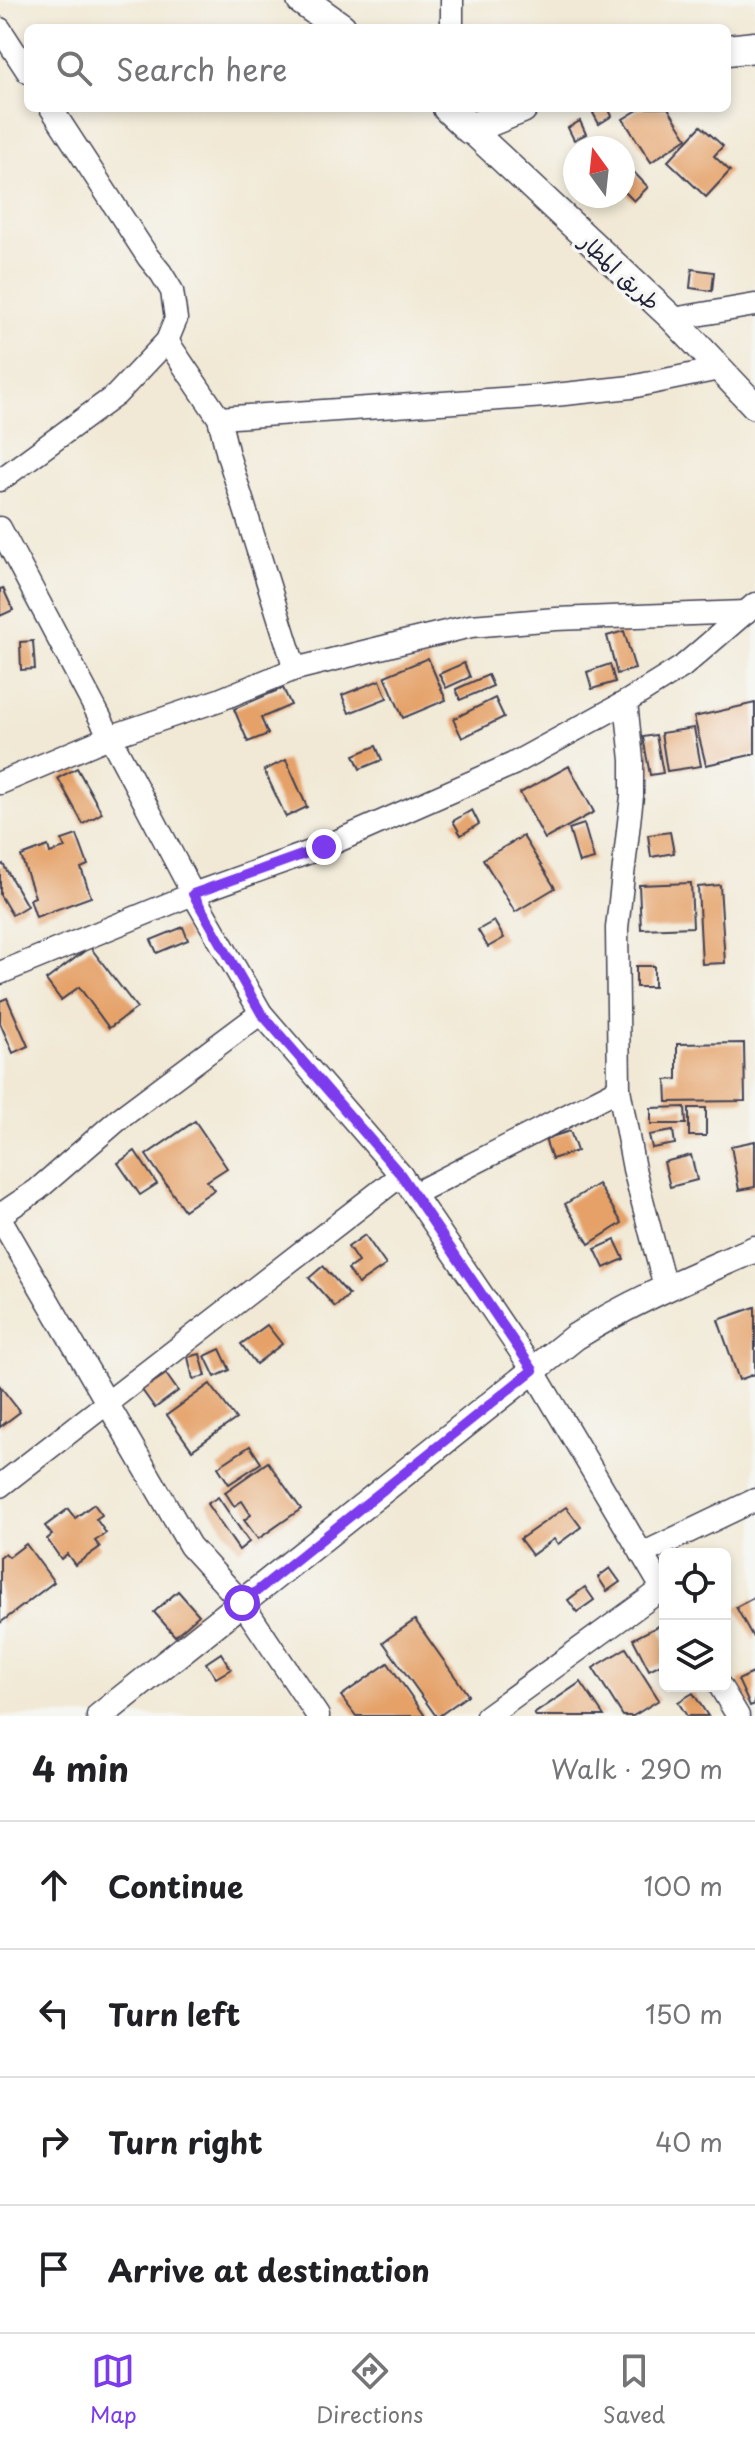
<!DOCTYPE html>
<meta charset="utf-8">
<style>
:root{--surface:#fff;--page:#f2f2f2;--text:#202124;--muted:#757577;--line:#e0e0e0;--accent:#7c3aed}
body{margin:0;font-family:"Playpen Sans","Playpen Sans Arabic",sans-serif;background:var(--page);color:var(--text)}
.controls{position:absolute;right:24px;bottom:24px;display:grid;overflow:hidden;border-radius:12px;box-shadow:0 4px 12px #0003}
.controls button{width:72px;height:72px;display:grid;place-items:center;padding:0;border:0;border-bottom:2px solid var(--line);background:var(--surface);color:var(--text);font:40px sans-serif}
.compass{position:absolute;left:563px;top:136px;width:72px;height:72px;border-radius:50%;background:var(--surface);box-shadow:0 4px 12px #0003;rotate:345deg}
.stop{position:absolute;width:24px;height:24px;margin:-18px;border:6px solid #7c3aed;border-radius:50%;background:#fff}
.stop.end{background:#7c3aed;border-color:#fff;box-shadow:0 2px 8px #0008}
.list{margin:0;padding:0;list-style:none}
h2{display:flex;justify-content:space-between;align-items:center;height:104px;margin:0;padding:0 32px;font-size:34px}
h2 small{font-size:26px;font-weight:400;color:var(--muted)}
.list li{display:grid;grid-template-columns:52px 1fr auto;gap:24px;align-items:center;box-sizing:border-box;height:128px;padding:0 32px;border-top:2px solid var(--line)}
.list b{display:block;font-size:30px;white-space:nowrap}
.list em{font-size:26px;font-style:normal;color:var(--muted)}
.icon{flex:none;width:44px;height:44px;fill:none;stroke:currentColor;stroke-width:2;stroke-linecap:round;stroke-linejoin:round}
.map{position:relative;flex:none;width:755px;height:1716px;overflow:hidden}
.search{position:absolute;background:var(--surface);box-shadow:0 4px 12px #0003;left:24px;right:24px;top:24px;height:88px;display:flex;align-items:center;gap:20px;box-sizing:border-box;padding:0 28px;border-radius:12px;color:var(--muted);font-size:30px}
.sheet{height:616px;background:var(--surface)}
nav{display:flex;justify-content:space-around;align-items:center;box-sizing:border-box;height:112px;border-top:2px solid var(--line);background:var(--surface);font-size:22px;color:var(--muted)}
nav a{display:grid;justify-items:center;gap:4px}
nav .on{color:var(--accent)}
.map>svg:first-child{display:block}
.building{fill:#e5a167}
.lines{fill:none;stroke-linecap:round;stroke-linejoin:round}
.minor-casing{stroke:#414052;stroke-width:25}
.tertiary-casing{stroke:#414052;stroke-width:29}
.secondary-casing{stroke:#414052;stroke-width:33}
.minor{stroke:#fff;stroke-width:22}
.tertiary{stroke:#fff;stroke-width:26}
.secondary{stroke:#fff;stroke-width:30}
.route{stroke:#7c3aed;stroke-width:10}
.labels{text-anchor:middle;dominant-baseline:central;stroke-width:7;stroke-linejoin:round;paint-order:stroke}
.street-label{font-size:22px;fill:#22223b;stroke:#f6f6f2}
</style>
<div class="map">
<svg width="755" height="1716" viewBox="0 0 755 1716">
<rect width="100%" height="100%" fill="#f6f6f2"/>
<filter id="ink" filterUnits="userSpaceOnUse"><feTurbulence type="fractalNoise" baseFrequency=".0125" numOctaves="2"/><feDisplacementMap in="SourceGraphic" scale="16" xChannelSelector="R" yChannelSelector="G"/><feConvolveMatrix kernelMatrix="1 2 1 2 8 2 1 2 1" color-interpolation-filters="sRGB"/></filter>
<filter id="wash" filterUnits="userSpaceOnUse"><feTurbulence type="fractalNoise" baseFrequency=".006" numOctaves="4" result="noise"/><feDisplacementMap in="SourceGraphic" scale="32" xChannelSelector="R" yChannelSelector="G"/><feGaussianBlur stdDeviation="1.8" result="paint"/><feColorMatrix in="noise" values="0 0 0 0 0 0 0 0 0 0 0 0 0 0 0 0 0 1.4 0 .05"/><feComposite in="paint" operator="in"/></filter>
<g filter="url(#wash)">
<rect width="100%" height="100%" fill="#f1e9d5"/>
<g id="blocks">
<g class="building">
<polygon points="601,108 608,108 612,116 599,124 593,113"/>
<polygon points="641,108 668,108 687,138 651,162 623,119"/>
<polygon points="580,121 586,134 574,140 568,128"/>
<polygon points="701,126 723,146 714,156 730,171 706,197 668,161"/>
<polygon points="627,165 648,187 634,201 623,190 623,169"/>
<polygon points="692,269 714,272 712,291 690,288"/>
<polygon points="3,588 13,610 0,616 0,589"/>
<polygon points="624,631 635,669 617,674 607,636"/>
<polygon points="33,641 35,669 21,670 20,642"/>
<polygon points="428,658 446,700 403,718 385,676"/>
<polygon points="464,663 470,677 446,688 439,674"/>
<polygon points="610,664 615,682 592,689 587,672"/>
<polygon points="488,675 493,686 460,700 456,689"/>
<polygon points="380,680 387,698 349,713 342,695"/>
<polygon points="283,688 291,705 261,718 268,734 248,742 234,709"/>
<polygon points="495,698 504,717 462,738 453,719"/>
<polygon points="755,703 755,754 706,765 694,717"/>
<polygon points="694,728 701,766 667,771 661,733"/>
<polygon points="656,735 663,773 650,775 643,737"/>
<polygon points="376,746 382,760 360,769 354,755"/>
<polygon points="286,760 307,807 286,817 264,770"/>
<polygon points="569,766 594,812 545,839 520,793"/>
<polygon points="77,768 102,813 83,824 58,778"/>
<polygon points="472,810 479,824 461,835 453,821"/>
<polygon points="584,824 594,859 579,863 569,829"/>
<polygon points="670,832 674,853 651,857 648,835"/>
<polygon points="77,835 88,865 81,868 91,897 36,917 30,899 35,897 21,856 48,846 50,853 65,848 62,840"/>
<polygon points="523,836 555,888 515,912 483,859"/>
<polygon points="3,864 27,906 12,915 0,895 0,866"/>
<polygon points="691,883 693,927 641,929 639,885"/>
<polygon points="720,885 725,963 702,964 698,887"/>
<polygon points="494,921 504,938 488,947 478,930"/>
<polygon points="183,927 188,940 157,953 151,940"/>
<polygon points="90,947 137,1008 109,1028 79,987 61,1000 46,980"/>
<rect x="636" y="966" width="18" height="21"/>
<polygon points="7,998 28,1046 13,1053 0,1023 0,1001"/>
<polygon points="744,1043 745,1101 667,1102 666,1080 677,1079 677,1044"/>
<polygon points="685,1107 686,1124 651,1124 651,1108"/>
<rect x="689" y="1108" width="17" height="28"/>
<polygon points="195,1121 227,1168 207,1181 214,1190 184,1210 146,1155"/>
<polygon points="570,1131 577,1151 552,1159 545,1139"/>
<polygon points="673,1131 675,1144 652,1148 649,1135"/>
<polygon points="755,1141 755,1187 739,1190 731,1146"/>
<polygon points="135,1151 157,1184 140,1195 118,1163"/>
<polygon points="691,1155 697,1180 670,1187 664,1162"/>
<polygon points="598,1184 622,1223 589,1244 565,1204"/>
<polygon points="365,1235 386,1265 358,1284 348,1269 358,1262 348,1247"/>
<polygon points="615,1240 624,1259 604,1268 595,1249"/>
<polygon points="323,1266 349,1295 335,1307 309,1278"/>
<polygon points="755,1307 755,1374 739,1380 718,1320"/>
<polygon points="267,1325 282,1344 256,1364 241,1344"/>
<polygon points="220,1349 230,1370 215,1377 205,1356"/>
<polygon points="200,1354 206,1376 193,1379 188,1357"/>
<polygon points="166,1374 178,1391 155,1408 142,1390"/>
<polygon points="210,1384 236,1419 192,1450 167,1415"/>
<polygon points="0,1386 20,1412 0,1427"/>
<polygon points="250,1446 261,1463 229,1484 218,1467"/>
<polygon points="268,1462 301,1509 258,1539 244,1520 251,1515 242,1501 234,1506 225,1492"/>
<polygon points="218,1497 249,1542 239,1550 207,1504"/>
<polygon points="94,1504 102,1515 96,1519 106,1533 95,1541 100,1547 75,1565 67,1554 61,1559 47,1539 52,1535 45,1526 68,1509 75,1518"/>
<polygon points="566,1507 581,1527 558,1544 554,1539 532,1555 520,1539"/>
<polygon points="26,1544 54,1582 0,1623 0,1557 5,1553 9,1557"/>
<polygon points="610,1568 620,1582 607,1591 598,1577"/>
<polygon points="585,1587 594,1600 577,1612 568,1600"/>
<polygon points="178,1591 199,1615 175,1636 154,1612"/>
<polygon points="755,1597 755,1641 736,1607"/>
<polygon points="415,1620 468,1695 439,1716 436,1716 383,1642"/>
<polygon points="658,1626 665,1639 665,1662 649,1670 633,1639"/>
<polygon points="626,1648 659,1700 633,1716 623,1716 593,1668"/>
<polygon points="221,1653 231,1669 216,1678 206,1663"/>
<polygon points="388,1663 425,1716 356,1716 341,1696"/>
<polygon points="755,1672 755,1704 750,1706 738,1680"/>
<polygon points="581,1682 604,1716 536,1716 534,1714"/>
<polygon points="693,1693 708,1716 687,1716 678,1702"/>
</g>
</g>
</g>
<g filter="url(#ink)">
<use href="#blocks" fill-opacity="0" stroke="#414052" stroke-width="2"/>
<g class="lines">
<defs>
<g id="minor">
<polyline points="452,28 452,0"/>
<polyline points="0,29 28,72"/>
<polyline points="673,319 755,305"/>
<polyline points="167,341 219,418 228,455 295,669"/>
<polyline points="219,418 545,396 631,387 719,369"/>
<polyline points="0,480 116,395 167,341 176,319 172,291 161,273 148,257 51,108"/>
<polyline points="0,528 193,894 261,1013 401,1175 533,1370 665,1593"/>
<polyline points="626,702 632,760 632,796 617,928 619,1089 634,1169 665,1287"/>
<polyline points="0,783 109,737 219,700 295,669 404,642 471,626 556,619 746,612"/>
<polyline points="0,973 193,894 324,847 513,764 626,702 682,667 755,604"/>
<polyline points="414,1194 619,1089"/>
<polyline points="0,1215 37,1190 119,1119 261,1013"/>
<polyline points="0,1218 190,1546 242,1603 318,1716"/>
<polyline points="0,1486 401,1175"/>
<polyline points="642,1554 755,1500"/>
<polyline points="720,1686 738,1716"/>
<polyline points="487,1716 662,1589"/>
</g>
<g id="tertiary">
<polyline points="470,129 673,319 755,406"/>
<path d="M100,1716L575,1337C632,1301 693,1276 755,1249"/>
</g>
<g id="secondary">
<polyline points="302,0 341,28"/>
<polyline points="727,50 755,47"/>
<polyline points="448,108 470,129 522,108"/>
</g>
</defs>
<use href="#minor" class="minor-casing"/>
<use href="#tertiary" class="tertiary-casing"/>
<use href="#secondary" class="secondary-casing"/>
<use href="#minor" class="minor"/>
<use href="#tertiary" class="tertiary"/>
<use href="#secondary" class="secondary"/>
</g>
</g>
<g class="lines" filter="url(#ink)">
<polyline class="route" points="242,1603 533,1370 401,1175 261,1013 193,894 324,847"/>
</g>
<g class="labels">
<g class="street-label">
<text transform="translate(621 271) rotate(43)">طريق المطار</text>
</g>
</g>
</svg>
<div class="controls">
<button><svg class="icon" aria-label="locate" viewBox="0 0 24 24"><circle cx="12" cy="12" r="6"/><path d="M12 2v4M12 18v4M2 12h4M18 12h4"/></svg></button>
<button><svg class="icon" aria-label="layers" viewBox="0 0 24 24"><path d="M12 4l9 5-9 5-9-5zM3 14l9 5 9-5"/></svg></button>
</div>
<svg class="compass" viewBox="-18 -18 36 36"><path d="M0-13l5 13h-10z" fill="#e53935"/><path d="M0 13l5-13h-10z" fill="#757577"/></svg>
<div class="stop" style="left:242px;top:1603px"></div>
<div class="stop end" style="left:324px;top:847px"></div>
<div class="search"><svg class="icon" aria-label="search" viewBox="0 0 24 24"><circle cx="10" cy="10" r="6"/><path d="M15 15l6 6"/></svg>Search here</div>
</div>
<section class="sheet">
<h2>4 min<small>Walk · 290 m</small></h2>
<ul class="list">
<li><svg class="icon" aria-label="ahead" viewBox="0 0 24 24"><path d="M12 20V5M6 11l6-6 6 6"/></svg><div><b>Continue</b></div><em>100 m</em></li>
<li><svg class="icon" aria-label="left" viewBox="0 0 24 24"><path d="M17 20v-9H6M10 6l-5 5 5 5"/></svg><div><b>Turn left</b></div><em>150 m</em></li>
<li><svg class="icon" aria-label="right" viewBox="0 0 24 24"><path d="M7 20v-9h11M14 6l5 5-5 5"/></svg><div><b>Turn right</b></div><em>40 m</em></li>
<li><svg class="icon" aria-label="arrive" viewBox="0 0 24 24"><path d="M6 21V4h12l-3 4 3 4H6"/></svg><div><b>Arrive at destination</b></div></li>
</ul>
</section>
<nav>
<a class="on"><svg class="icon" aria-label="map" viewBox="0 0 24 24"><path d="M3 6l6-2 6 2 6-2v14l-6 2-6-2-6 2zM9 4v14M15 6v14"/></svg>Map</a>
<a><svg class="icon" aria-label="directions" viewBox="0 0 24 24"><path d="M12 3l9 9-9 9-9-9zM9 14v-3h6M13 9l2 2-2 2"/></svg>Directions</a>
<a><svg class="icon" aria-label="saved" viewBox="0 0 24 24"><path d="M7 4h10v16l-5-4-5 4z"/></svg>Saved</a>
</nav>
